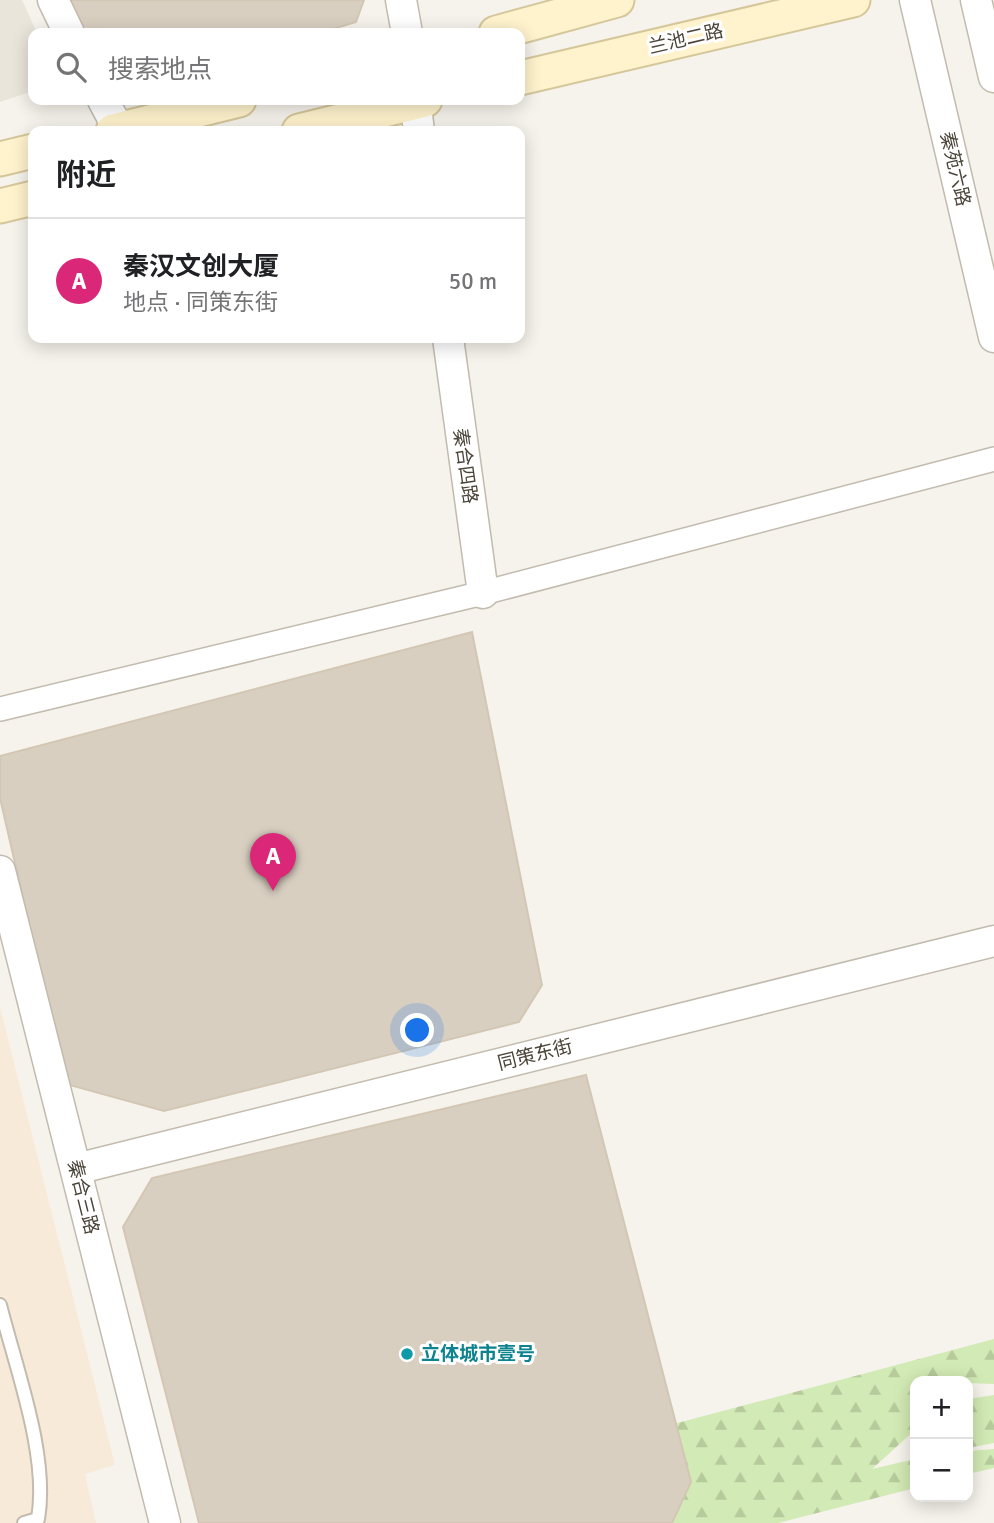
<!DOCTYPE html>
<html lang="zh">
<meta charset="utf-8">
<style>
:root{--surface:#fff;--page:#f6f6f6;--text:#202124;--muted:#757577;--line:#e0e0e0;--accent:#db2777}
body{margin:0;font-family:Signika,"Noto Sans SC",sans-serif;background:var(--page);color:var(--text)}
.controls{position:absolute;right:21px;bottom:21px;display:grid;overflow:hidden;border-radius:14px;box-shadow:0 4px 18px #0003}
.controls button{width:63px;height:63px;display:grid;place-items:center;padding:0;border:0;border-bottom:2px solid var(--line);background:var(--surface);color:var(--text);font:35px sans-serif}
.you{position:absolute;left:418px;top:1031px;width:24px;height:24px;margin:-18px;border:5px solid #fff;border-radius:50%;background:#1a73e8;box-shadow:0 0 0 10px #1a73e833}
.badge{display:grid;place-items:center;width:46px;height:46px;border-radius:50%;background:var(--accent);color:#fff;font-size:23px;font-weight:700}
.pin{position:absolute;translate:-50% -58px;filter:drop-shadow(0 2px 4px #0008)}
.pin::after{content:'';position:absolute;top:37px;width:24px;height:21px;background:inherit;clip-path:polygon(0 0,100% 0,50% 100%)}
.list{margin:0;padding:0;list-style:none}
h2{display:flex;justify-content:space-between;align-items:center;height:91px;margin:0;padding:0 28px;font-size:30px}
h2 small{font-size:23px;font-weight:400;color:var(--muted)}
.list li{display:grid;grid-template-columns:46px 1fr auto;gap:21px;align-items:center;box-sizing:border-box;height:126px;padding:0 28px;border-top:2px solid var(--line)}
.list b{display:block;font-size:26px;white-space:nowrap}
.list p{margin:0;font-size:23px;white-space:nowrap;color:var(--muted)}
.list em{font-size:23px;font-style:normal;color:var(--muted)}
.icon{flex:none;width:38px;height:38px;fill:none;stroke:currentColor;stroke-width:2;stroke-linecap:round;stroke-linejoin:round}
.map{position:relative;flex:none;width:994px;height:1523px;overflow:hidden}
.search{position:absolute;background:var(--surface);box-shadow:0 4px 18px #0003;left:28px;top:28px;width:497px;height:77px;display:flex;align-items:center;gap:18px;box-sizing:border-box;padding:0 24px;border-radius:14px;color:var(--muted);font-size:26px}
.panel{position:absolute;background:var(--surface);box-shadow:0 4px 18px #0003;left:28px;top:126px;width:497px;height:217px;border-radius:14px}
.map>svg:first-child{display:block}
.residential{fill:#eae5da}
.commercial{fill:#f7ead8}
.forest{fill:url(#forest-firs)}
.building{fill:#d8cfc1;stroke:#d3c7b4;stroke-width:2}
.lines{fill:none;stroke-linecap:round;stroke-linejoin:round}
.service-casing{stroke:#c2bbae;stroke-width:16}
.minor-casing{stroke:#c2bbae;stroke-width:26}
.tertiary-casing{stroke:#c2bbae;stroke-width:33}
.secondary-casing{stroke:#d6c79b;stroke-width:37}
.service{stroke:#fff;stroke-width:12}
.minor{stroke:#fff;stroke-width:23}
.tertiary{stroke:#fff;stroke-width:30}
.secondary{stroke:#fff3cd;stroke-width:33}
.culture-dot{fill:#0f9aa8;stroke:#fff;stroke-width:2.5}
.labels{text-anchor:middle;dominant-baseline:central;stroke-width:6;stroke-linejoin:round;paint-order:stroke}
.street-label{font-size:19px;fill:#4b4439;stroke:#fff}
.culture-label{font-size:19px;font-weight:bold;fill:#0d838f;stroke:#fff;text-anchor:start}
</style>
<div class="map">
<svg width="994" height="1523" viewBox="0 0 994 1523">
<defs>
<pattern id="forest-firs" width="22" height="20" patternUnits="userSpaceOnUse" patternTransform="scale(1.75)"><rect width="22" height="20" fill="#d2eab5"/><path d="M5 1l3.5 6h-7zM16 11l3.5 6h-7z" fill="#b6ca9c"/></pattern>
</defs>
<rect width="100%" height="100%" fill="#f6f3ec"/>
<polygon class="residential" points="0,0 22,0 37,33 33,33 33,91 0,102"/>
<polygon class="commercial" points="0,1007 115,1465 85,1474 96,1523 0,1523"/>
<g class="forest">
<polygon points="994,1339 994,1384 915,1381 915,1430 872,1469 915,1459 915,1488 778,1523 463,1523 482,1475"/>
<polygon points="994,1395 994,1443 968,1448 968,1399"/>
<polygon points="994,1449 994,1468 968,1474 968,1451"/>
</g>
<g class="building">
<polygon points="55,0 364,0 356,22 320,33 71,33"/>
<polygon points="472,632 542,985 519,1022 164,1111 66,1084 0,798 0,756"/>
<polygon points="586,1075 691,1482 672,1523 199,1523 123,1227 152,1178"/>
</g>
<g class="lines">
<defs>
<path id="service" d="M0,1305C16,1369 49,1456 38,1519L24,1523"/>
<polyline id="minor" points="0,709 483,593 994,459"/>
<g id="tertiary">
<polyline points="53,0 69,33"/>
<polyline points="401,0 407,33"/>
<polyline points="915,0 994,337"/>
<polyline points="976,0 994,77"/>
<polyline points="103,100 119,130"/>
<polyline points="415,100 419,131"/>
<polyline points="448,338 483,593"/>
<polyline points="0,871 165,1523"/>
<polyline points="76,1169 994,941"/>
</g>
<g id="secondary">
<polyline points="496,33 617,0"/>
<polyline points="520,78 853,0"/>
<polyline points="113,131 239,100"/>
<polyline points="299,131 425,100"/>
<polyline points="0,159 33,151"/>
<polyline points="0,206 33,198"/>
</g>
</defs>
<use href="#service" class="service-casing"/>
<use href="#minor" class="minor-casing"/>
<use href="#tertiary" class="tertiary-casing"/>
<use href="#secondary" class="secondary-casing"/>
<use href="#service" class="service"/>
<use href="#minor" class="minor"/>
<use href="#tertiary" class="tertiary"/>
<use href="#secondary" class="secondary"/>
</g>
<circle class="culture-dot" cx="407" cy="1354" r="7"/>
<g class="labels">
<g class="street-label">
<text transform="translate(686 39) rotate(-13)">兰池二路</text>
<text transform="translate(955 169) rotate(77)">秦苑六路</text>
<text transform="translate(465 466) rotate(82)">秦合四路</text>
<text transform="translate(535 1055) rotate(-14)">同策东街</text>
<text transform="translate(83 1197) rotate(76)">秦合三路</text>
</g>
<g class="culture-label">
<text x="421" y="1354">立体城市壹号</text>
</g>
</g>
</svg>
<div class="controls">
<button>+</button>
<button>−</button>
</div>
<div class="you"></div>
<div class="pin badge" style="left:273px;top:891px">A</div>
<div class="search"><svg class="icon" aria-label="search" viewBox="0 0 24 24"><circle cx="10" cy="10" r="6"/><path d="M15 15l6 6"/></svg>搜索地点</div>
<section class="panel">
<h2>附近<small></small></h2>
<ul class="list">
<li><span class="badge">A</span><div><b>秦汉文创大厦</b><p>地点 · 同策东街</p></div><em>50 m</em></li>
</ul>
</section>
</div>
